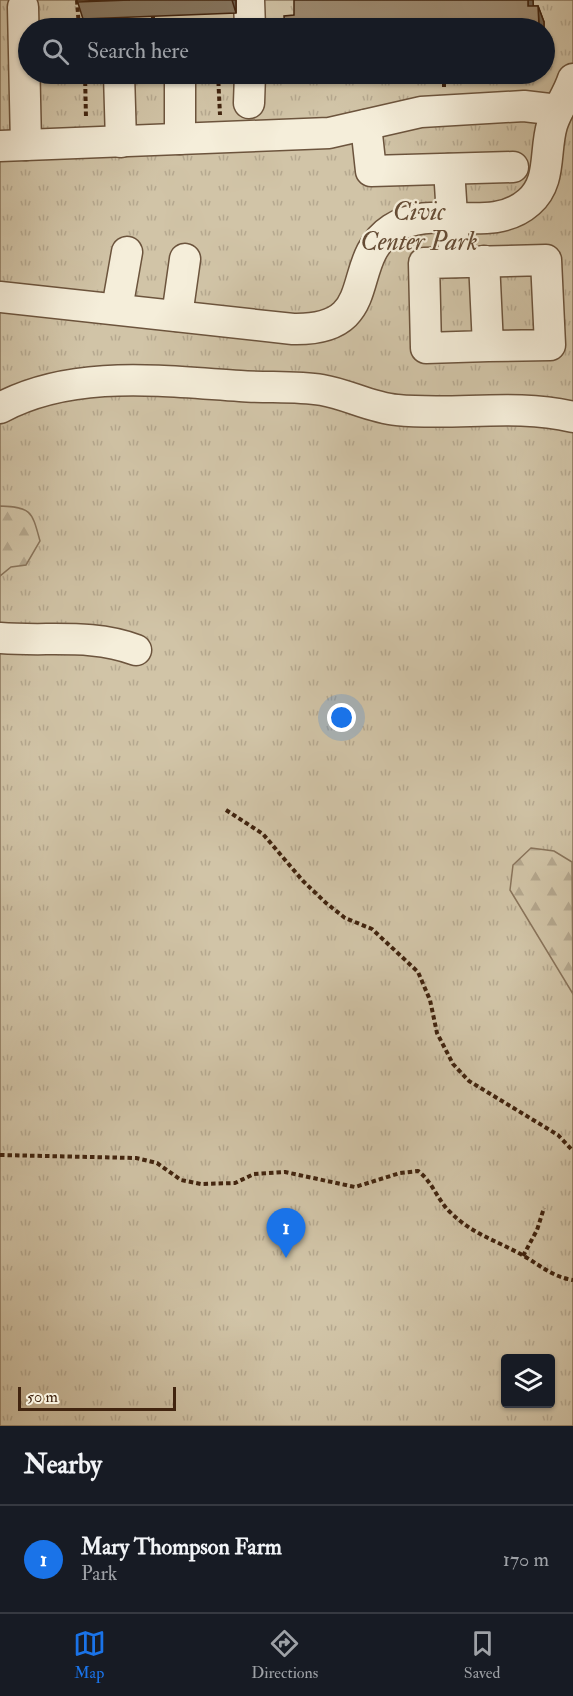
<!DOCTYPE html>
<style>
:root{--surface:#171b24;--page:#20242c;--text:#f1f3f6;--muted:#9ea1a6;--line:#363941;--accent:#1a73e8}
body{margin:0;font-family:"IM FELL Double Pica",serif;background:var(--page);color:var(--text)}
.controls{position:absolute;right:18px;bottom:18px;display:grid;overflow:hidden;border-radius:6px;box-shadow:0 2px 4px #0004}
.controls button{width:54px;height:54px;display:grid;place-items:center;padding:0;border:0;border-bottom:2px solid var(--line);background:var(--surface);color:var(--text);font:30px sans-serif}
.scale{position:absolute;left:18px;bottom:15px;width:158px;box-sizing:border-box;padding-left:6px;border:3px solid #41240f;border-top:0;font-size:16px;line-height:21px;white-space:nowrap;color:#41240f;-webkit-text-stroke:4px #f5eeda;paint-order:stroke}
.you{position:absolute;left:342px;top:718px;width:21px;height:21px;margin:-15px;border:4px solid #fff;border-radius:50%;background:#1a73e8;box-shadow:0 0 0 9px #1a73e833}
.badge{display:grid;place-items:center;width:39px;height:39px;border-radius:50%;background:var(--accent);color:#fff;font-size:20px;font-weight:700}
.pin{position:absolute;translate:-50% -50px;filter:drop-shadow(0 2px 3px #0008)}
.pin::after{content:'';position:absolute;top:32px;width:21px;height:18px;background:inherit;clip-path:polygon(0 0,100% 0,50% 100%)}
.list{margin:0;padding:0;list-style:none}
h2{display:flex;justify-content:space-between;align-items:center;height:78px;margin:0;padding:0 24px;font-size:26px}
h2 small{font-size:20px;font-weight:400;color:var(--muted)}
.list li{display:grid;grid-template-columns:39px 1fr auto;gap:18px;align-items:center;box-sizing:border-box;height:108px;padding:0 24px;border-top:2px solid var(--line)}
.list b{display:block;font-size:22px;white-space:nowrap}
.list p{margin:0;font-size:20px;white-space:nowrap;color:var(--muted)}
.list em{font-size:20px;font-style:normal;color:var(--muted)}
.icon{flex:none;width:33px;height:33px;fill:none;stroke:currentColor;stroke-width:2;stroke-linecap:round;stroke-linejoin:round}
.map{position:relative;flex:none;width:573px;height:1426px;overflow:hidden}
.search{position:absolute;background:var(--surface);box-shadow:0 2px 4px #0004;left:18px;right:18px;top:18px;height:66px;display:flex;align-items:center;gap:15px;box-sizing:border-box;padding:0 21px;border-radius:33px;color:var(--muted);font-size:22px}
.sheet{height:186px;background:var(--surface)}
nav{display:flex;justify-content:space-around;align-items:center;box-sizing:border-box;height:84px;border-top:2px solid var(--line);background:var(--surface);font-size:16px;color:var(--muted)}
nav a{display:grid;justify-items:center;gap:3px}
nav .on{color:var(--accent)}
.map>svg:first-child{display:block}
.grass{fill:url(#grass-tufts);stroke:#89745b;stroke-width:1.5;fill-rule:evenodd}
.forest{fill:url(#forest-firs);stroke:#89745b;stroke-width:1.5}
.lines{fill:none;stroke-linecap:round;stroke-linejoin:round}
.minor-casing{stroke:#6c543d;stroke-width:33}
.path{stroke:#41240f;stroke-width:4;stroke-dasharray:4.5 3;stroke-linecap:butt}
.minor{stroke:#f5eeda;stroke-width:30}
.wall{fill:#85755f;stroke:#41240f;stroke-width:1.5}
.shaded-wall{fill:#6c5f4d;stroke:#41240f;stroke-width:1.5}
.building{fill:#9b886e;stroke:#41240f;stroke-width:1.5}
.labels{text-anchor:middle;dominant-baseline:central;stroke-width:4.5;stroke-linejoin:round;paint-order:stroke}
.park-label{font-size:26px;font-style:italic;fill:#654c35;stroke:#f5eeda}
</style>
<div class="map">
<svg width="573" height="1426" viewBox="0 0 573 1426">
<defs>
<pattern id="grass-tufts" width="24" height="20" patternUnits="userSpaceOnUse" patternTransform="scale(1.5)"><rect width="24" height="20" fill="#d1c4a7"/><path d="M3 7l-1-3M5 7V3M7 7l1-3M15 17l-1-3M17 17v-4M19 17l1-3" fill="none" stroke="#b5a88f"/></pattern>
<pattern id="forest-firs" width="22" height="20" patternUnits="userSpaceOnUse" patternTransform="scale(1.5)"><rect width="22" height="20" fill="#d1c4a7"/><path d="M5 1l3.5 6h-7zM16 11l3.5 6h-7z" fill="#b5a88f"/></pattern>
</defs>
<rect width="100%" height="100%" fill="#efe5c6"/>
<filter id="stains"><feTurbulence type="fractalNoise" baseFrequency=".00333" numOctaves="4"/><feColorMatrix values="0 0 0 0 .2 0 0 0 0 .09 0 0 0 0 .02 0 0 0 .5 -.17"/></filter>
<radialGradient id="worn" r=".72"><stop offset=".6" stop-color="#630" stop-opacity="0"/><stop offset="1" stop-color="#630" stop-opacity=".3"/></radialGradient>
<path class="grass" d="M0,0H573V1426H0ZM28,28H544V74H28ZM506,1358H550V1404H506Z"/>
<g class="forest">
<path d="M0,506C32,507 32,512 40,541L26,565L11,567L0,576Z"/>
<polygon points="531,848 554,851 572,862 573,994 510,890 513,865"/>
</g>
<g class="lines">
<defs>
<g id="minor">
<polyline points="249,0 250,28"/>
<polyline points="23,7 26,145"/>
<polyline points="119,74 121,142"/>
<polyline points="180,74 180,139"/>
<polyline points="249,103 250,74"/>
<polyline points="366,125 371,171 513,167"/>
<polyline points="0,146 329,133 421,112 524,106 558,110"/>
<polyline points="449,169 455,262"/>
<polyline points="484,261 488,346 550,345 546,260 424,263 426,348 488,346"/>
<path d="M0,297L293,329C383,331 343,261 392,229C433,202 491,236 529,202C552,182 544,152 552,125C557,109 568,95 573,79"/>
<polyline points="117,309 127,252"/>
<polyline points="177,316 185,259"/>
<path d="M0,408C73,369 161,381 240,386C267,388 296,386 322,390C347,394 371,408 397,410C455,416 515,403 573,417"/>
<path d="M0,638C47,642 91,633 136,650"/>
</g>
</defs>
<use href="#minor" class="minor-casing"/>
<g class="path">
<polyline points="77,0 79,28"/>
<polyline points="153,16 153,28"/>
<polyline points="85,74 86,118"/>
<polyline points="218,74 220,115"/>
<polyline points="444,75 444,88"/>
<polyline points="226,810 263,834 303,881 326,903 345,918 372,929 418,972 430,1000 437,1033 453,1064 469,1081 558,1135 573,1151"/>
<path d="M0,1155L136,1158L157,1163L181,1180L201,1184L235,1183L254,1174L285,1172L355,1187L400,1173L418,1171C432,1181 437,1199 449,1211C473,1235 496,1240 524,1256C541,1266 553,1277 573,1280"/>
<polyline points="523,1256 537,1230 544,1208"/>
</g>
<use href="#minor" class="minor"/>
</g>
<g class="wall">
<polygon points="77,0 236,0 236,13 83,19"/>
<polygon points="533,0 533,6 538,6 544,22 544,28 285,28 294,15"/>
</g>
<g class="shaded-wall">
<polygon points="232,0 236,0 236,13"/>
<polygon points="528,0 533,0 534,23 528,6"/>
<polygon points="538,6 544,22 544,28 539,28 539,26"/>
</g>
<g class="building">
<polygon points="77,0 130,0 77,2"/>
<polygon points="294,0 528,0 528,6 538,6 539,26 528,26 529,28 285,28 284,16 294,15"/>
</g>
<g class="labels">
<g class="park-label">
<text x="419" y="212">Civic<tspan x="419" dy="30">Center Park</tspan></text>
</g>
</g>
<rect width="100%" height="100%" filter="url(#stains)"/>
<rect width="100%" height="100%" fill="url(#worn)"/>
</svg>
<div class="controls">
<button><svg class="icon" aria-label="layers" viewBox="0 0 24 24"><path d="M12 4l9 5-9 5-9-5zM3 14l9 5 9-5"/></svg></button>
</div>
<div class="scale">50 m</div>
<div class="you"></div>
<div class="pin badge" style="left:286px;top:1258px">1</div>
<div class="search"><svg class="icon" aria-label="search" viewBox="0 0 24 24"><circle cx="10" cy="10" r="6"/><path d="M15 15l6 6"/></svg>Search here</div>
</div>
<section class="sheet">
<h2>Nearby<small></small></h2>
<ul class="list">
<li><span class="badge">1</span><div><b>Mary Thompson Farm</b><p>Park</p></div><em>170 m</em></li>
</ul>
</section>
<nav>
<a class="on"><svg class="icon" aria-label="map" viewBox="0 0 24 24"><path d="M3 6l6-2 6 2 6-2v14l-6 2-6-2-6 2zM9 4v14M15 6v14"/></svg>Map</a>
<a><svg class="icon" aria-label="directions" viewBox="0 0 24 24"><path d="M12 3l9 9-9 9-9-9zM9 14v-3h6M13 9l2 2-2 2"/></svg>Directions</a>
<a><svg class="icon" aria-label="saved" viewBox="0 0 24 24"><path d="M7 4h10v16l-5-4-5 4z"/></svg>Saved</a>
</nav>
